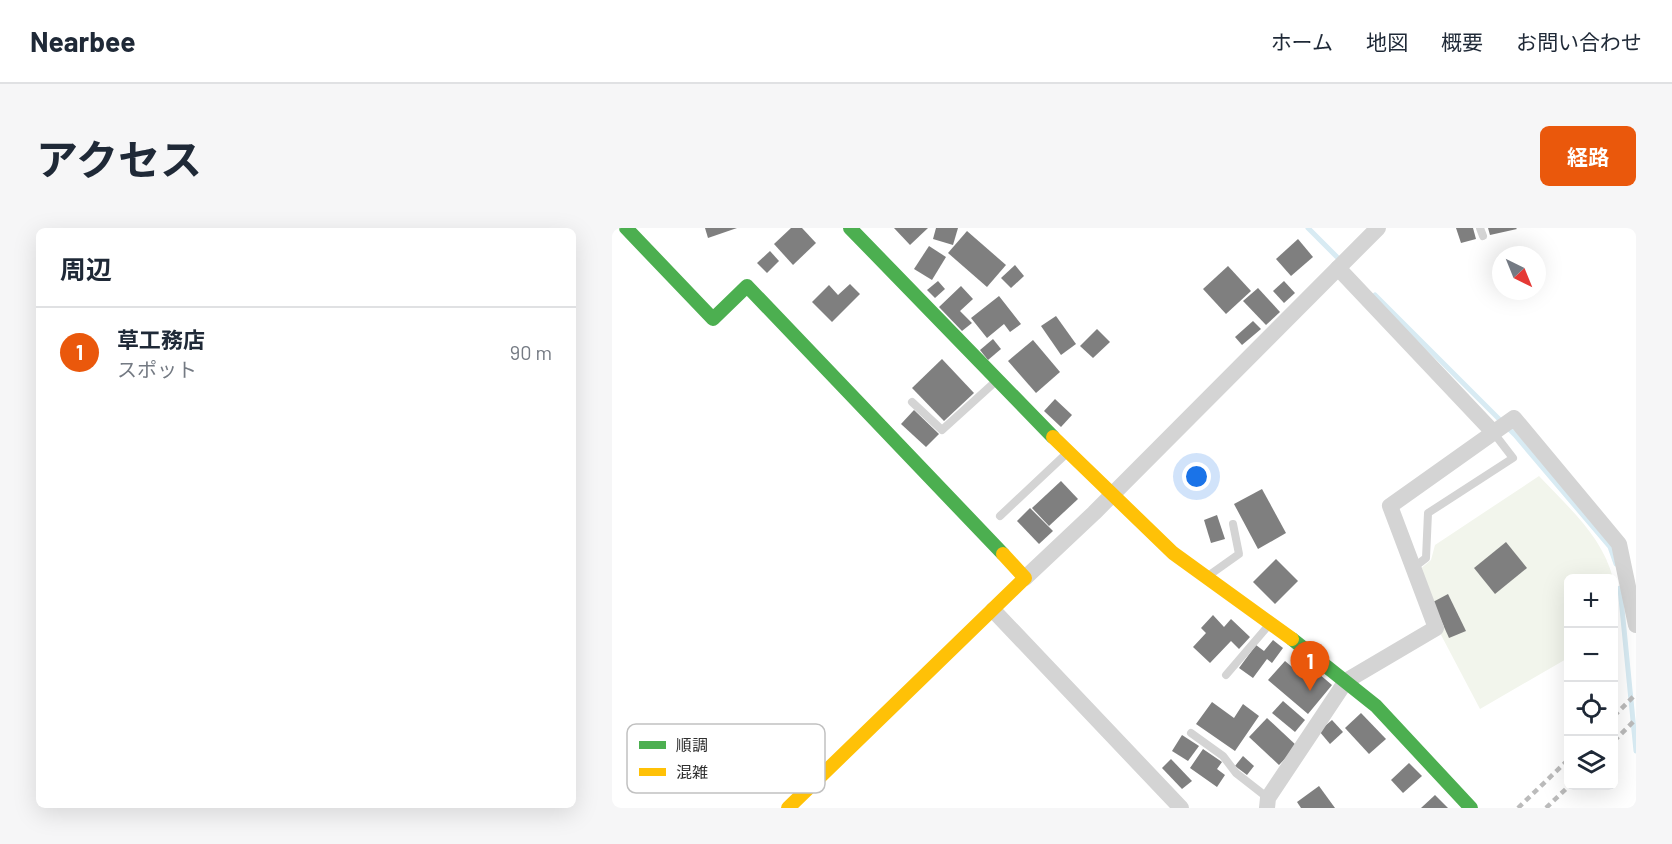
<!DOCTYPE html>
<html lang="ja">
<meta charset="utf-8">
<style>
:root{--surface:#fff;--page:#f6f6f7;--text:#1f2937;--muted:#747a83;--line:#e0e1e3;--accent:#ea580c}
body{margin:0;font-family:Barlow,"Noto Sans JP",sans-serif;background:var(--page);color:var(--text)}
.controls{position:absolute;right:18px;bottom:18px;display:grid;overflow:hidden;border-radius:9px;box-shadow:0 6px 24px #0002}
.controls button{width:54px;height:54px;display:grid;place-items:center;padding:0;border:0;border-bottom:2px solid var(--line);background:var(--surface);color:var(--text);font:30px sans-serif}
.compass{position:absolute;left:880px;top:18px;width:54px;height:54px;border-radius:50%;background:var(--surface);box-shadow:0 6px 24px #0002;rotate:137deg}
.you{position:absolute;left:585px;top:249px;width:21px;height:21px;margin:-15px;border:4px solid #fff;border-radius:50%;background:#1a73e8;box-shadow:0 0 0 9px #1a73e833}
.badge{display:grid;place-items:center;width:39px;height:39px;border-radius:50%;background:var(--accent);color:#fff;font-size:20px;font-weight:700}
.pin{position:absolute;translate:-50% -50px;filter:drop-shadow(0 2px 3px #0008)}
.pin::after{content:'';position:absolute;top:32px;width:21px;height:18px;background:inherit;clip-path:polygon(0 0,100% 0,50% 100%)}
.list{margin:0;padding:0;list-style:none}
h2{display:flex;justify-content:space-between;align-items:center;height:78px;margin:0;padding:0 24px;font-size:26px}
h2 small{font-size:20px;font-weight:400;color:var(--muted)}
.list li{display:grid;grid-template-columns:39px 1fr auto;gap:18px;align-items:center;box-sizing:border-box;height:90px;padding:0 24px;border-top:2px solid var(--line)}
.list b{display:block;font-size:22px;white-space:nowrap}
.list p{margin:0;font-size:20px;white-space:nowrap;color:var(--muted)}
.list em{font-size:20px;font-style:normal;color:var(--muted)}
.icon{flex:none;width:33px;height:33px;fill:none;stroke:currentColor;stroke-width:2;stroke-linecap:round;stroke-linejoin:round}
.map{position:relative;flex:none;width:1024px;height:580px;overflow:hidden;border-radius:9px}
header{display:flex;align-items:center;gap:36px;box-sizing:border-box;height:84px;padding:0 30px;background:var(--surface);border-bottom:2px solid var(--line)}
header strong{font-size:28px}
nav{display:flex;gap:33px;margin-inline-start:auto;font-size:21px}
.intro{display:flex;align-items:center;justify-content:space-between;box-sizing:border-box;height:144px;padding:0 36px}
h1{margin:0;font-size:42px}
.button{padding:15px 27px;border-radius:9px;background:var(--accent);color:#fff;font-size:21px;font-weight:700}
main{display:flex;gap:36px;padding:0 36px}
aside{flex:1;background:var(--surface);border-radius:9px;box-shadow:0 6px 24px #0002}
.map>svg:first-child{display:block}
.green{fill:#f2f5ec}
.lines{fill:none;stroke-linecap:round;stroke-linejoin:round}
.stream{stroke:#d8ebf3;stroke-width:5}
.building{fill:#7f7f7f}
.lane{stroke:#d4d4d4;stroke-width:8}
.street{stroke:#d4d4d4;stroke-width:16}
.fast{stroke:#4caf50;stroke-width:14}
.slow{stroke:#ffc107;stroke-width:14}
.rail{stroke:#bbb;stroke-width:4.5;stroke-dasharray:6 4.5;stroke-linecap:butt}
.key{fill:#fff;stroke:#c1c1c1;stroke-width:1.5}
.key-label{font-size:16px;fill:#2f2f2f}
</style>
<header>
<strong>Nearbee</strong>
<nav><a>ホーム</a><a>地図</a><a>概要</a><a>お問い合わせ</a></nav>
</header>
<div class="intro"><h1>アクセス</h1><a class="button">経路</a></div>
<main>
<aside>
<h2>周辺<small></small></h2>
<ul class="list">
<li><span class="badge">1</span><div><b>草工務店</b><p>スポット</p></div><em>90 m</em></li>
</ul>
</aside>
<div class="map">
<svg width="1024" height="580" viewBox="0 0 1024 580">
<rect width="100%" height="100%" fill="#fff"/>
<path class="green" d="M927,248C957,280 990,308 1001,350H957L956,430L868,481L828,405L807,342L819,332L823,317Z"/>
<g class="lines">
<g class="stream">
<polyline points="696,0 729,33"/>
<polyline points="763,67 903,207 998,319 1004,336"/>
<polyline points="1008,360 1024,523"/>
</g>
</g>
<g class="building">
<polygon points="93,0 125,0 96,10"/>
<polygon points="179,0 190,0 204,15 181,37 162,16"/>
<polygon points="282,0 316,0 298,17"/>
<polygon points="324,0 346,0 341,17 321,11"/>
<polygon points="844,0 861,0 864,11 849,15"/>
<polygon points="876,0 904,0 905,1 878,7"/>
<polygon points="355,3 394,37 375,59 336,25"/>
<polygon points="686,11 701,29 679,48 664,31"/>
<polygon points="317,18 334,29 320,52 302,41"/>
<polygon points="158,23 167,33 155,45 145,35"/>
<polygon points="403,37 412,48 399,60 389,50"/>
<polygon points="616,38 639,63 614,86 591,61"/>
<polygon points="326,53 333,61 323,70 315,62"/>
<polygon points="672,53 683,65 672,75 661,63"/>
<polygon points="238,56 248,66 220,94 200,74 217,57 226,67"/>
<polygon points="349,58 361,71 348,83 360,95 350,103 327,79"/>
<polygon points="646,60 668,84 654,97 631,73"/>
<polygon points="387,68 409,96 398,104 392,96 375,110 359,90"/>
<polygon points="444,88 464,116 449,127 429,98"/>
<polygon points="641,93 649,101 630,117 623,109"/>
<polygon points="485,101 498,114 481,130 468,118"/>
<polygon points="381,111 389,121 376,132 368,122"/>
<polygon points="421,112 448,144 424,165 396,133"/>
<polygon points="330,131 362,165 332,193 300,160"/>
<polygon points="443,171 460,187 449,199 432,183"/>
<polygon points="302,182 327,206 314,219 289,196"/>
<polygon points="449,253 466,271 437,298 420,280"/>
<polygon points="650,261 674,305 646,321 622,276"/>
<polygon points="418,280 441,303 427,316 405,293"/>
<polygon points="605,287 613,311 599,315 592,292"/>
<polygon points="894,314 915,340 883,366 862,340"/>
<polygon points="664,331 686,353 663,376 641,354"/>
<polygon points="836,366 854,403 837,410 821,374"/>
<polygon points="601,387 612,399 619,391 638,409 627,421 619,413 598,435 581,419 594,405 589,400"/>
<polygon points="661,412 671,420 660,435 655,431 641,450 627,440 644,417 652,423"/>
<polygon points="673,433 692,449 700,440 720,457 696,486 656,452"/>
<polygon points="671,473 693,492 683,504 660,485"/>
<polygon points="600,474 622,490 631,476 647,488 623,523 584,496"/>
<polygon points="749,485 774,511 757,526 733,500"/>
<polygon points="655,490 685,518 667,537 637,509"/>
<polygon points="720,492 731,504 718,516 707,503"/>
<polygon points="570,507 587,518 576,533 560,523"/>
<polygon points="591,521 610,534 605,541 613,547 605,559 578,540"/>
<polygon points="631,528 642,538 635,547 623,538"/>
<polygon points="559,531 580,553 570,561 550,540"/>
<polygon points="797,535 810,548 791,565 779,552"/>
<polygon points="707,558 723,580 689,580 685,574"/>
<polygon points="823,567 836,580 809,580"/>
</g>
<g class="lines">
<g class="lane">
<polyline points="868,0 871,8"/>
<polyline points="300,174 330,202 383,154"/>
<polyline points="388,288 454,226"/>
<polyline points="801,340 814,330 816,285 901,230 881,204"/>
<polyline points="596,348 627,326 621,296"/>
<polyline points="614,447 656,398"/>
<polyline points="579,505 611,528 624,545 656,570"/>
</g>
<g class="street">
<polyline points="726,40 881,204"/>
<polyline points="413,350 482,285 766,0"/>
<polyline points="381,382 569,580"/>
<polyline points="655,580 656,570 734,453 824,400 778,278 902,190 1007,316 1024,397"/>
</g>
<g class="fast">
<polyline points="14,0 101,91 135,58 391,326"/>
<polyline points="238,0 441,209"/>
<polyline points="680,411 764,478 859,580"/>
</g>
<g class="slow">
<polyline points="441,209 561,325 680,411"/>
<polyline points="176,580 413,350 391,326"/>
</g>
<g class="rail">
<polyline points="1002,488 1024,466"/>
<polyline points="1002,513 1024,491"/>
<polyline points="906,580 957,531"/>
<polyline points="934,580 957,558"/>
</g>
</g>
<rect x="15" y="496" width="198" height="69" rx="9" class="key"/>
<rect x="27" y="513" width="27" height="8" fill="#4caf50"/>
<rect x="27" y="540" width="27" height="8" fill="#ffc107"/>
<g class="key-label">
<text x="64" y="523">順調</text>
<text x="64" y="550">混雑</text>
</g>
</svg>
<div class="controls">
<button>+</button>
<button>−</button>
<button><svg class="icon" aria-label="locate" viewBox="0 0 24 24"><circle cx="12" cy="12" r="6"/><path d="M12 2v4M12 18v4M2 12h4M18 12h4"/></svg></button>
<button><svg class="icon" aria-label="layers" viewBox="0 0 24 24"><path d="M12 4l9 5-9 5-9-5zM3 14l9 5 9-5"/></svg></button>
</div>
<svg class="compass" viewBox="-18 -18 36 36"><path d="M0-13l5 13h-10z" fill="#e53935"/><path d="M0 13l5-13h-10z" fill="#747a83"/></svg>
<div class="you"></div>
<div class="pin badge" style="left:698px;top:463px">1</div>
</div>
</main>
